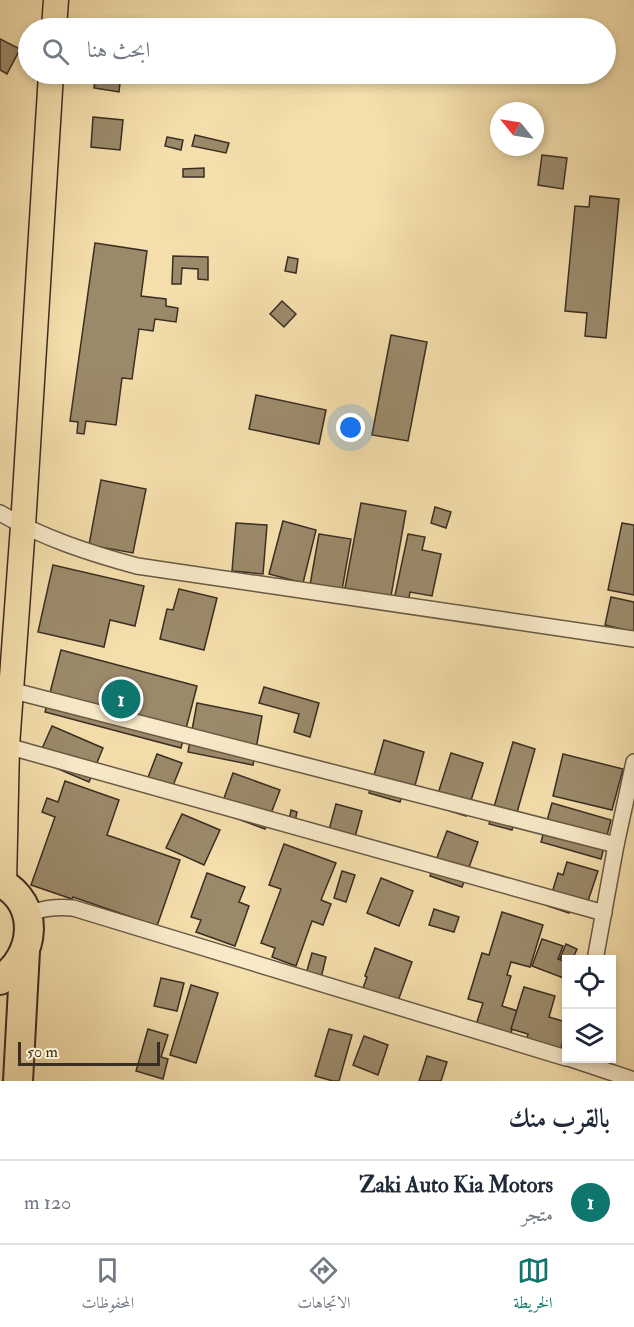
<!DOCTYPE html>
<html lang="ar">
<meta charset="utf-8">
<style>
:root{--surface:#fff;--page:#f6f6f7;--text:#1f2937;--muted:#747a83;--line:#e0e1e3;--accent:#0f766e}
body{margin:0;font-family:"IM FELL Double Pica",Amiri,serif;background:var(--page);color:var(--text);direction:rtl}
.controls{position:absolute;right:18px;bottom:18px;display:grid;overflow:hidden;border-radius:0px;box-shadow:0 3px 9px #0003}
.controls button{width:54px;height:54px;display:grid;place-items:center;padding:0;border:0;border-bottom:2px solid var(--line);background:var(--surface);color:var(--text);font:30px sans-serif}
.compass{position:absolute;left:490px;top:102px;width:54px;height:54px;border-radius:50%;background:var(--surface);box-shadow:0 3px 9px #0003;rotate:300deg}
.scale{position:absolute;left:18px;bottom:15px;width:142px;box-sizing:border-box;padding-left:6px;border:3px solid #3a2e23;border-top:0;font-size:16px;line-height:21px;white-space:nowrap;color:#3a2e23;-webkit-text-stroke:4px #f8eac9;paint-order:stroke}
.you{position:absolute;left:351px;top:428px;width:21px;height:21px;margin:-15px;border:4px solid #fff;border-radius:50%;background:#1a73e8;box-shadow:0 0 0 9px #1a73e833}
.badge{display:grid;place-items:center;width:39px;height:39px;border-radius:50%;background:var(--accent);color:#fff;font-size:20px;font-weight:700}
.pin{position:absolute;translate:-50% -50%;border:3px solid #fff;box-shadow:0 2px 6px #0006}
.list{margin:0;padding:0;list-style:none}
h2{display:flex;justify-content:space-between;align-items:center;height:78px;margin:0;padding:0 24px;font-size:26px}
h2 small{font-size:20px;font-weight:400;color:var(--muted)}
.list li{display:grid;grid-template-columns:39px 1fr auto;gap:18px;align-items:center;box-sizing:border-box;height:84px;padding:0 24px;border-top:2px solid var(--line)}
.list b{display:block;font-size:22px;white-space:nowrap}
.list p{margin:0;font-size:20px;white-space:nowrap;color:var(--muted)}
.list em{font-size:20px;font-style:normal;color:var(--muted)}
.icon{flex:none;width:33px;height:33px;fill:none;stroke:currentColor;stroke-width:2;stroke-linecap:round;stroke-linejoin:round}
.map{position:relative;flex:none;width:634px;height:1081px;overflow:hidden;direction:ltr}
.search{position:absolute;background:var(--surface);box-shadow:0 3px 9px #0003;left:18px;right:18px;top:18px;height:66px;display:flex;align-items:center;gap:15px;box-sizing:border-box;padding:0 21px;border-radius:33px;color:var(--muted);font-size:22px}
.sheet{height:162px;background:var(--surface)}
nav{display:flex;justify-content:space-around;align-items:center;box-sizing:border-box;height:84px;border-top:2px solid var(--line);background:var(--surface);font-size:16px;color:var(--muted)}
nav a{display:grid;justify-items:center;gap:3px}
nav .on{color:var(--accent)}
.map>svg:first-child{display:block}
.building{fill:#9b8a6a;stroke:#3a2e23;stroke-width:1.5}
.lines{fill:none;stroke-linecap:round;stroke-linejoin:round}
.street-casing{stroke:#685a45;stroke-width:18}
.primary-casing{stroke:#3a2e23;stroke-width:27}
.highway-casing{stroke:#3a2e23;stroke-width:32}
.street{stroke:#f8eac9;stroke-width:15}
.primary{stroke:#f4deac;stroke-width:24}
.highway{stroke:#f4deac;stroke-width:28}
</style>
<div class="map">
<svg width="634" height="1081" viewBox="0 0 634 1081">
<rect width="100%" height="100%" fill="#f4deac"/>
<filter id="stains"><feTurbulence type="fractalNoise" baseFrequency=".00333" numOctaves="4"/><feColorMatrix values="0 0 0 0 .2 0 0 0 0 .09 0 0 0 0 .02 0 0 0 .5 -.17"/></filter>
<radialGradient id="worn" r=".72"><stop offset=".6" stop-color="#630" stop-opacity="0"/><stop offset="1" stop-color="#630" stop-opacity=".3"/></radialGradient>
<g class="building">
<polygon points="0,39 20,49 7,74 0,70"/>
<polygon points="96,74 121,74 119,92 94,88"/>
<polygon points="93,117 123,120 120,150 91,147"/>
<polygon points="195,135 229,143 226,153 192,146"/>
<polygon points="167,137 183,140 181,150 165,146"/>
<polygon points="542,155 567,158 563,189 538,185"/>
<polygon points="204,168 204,177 183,177 183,169"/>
<polygon points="590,196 619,199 606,338 585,336 587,313 565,311 575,206 589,207"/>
<polygon points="95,243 147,251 141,296 166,299 166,306 178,308 176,322 155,319 153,331 139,329 132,379 122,378 116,425 86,421 84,434 77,433 78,422 70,421"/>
<polygon points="173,256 208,257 208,280 198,279 198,269 182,268 181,284 172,284"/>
<polygon points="288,257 298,259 296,273 285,271"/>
<polygon points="282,301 296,314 284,327 270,314"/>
<polygon points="391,335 427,342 408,441 372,435"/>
<polygon points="256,395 326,410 319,444 249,429"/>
<polygon points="101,480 146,489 133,553 89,545"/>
<polygon points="361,503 406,511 391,596 345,588"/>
<polygon points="435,507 451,512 446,528 431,523"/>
<polygon points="283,521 316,530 303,583 269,574"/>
<polygon points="236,523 267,525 263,574 232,571"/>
<polygon points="622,523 634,525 634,595 608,590"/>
<polygon points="319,534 351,539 342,590 310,585"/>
<polygon points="408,534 425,537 422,550 441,554 432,596 410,592 408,603 394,600"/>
<polygon points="53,565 144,586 135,626 110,620 104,647 38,632"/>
<polygon points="179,589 217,598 204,650 160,639 167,609 173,610"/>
<polygon points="611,597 634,602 634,632 605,625"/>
<polygon points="61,650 197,686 181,748 45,712"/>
<polygon points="264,687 319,703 310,737 294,732 299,714 259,703"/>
<polygon points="197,703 262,716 253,765 188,752"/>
<polygon points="52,726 103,748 89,782 37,760"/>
<polygon points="384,740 424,752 413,793 403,791 400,802 369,793"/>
<polygon points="513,742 535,749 512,830 489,824"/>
<polygon points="451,753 483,763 466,816 434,806"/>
<polygon points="157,754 182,763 172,788 144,788"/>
<polygon points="563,754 623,769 612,810 553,796"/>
<polygon points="233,773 280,790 265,829 219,812"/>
<polygon points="65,781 119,800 107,835 180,860 157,926 73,897 72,899 31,885 55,817 42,812 47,798 58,802"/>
<polygon points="552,803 611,820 601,859 541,842"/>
<polygon points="336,804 362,811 352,848 326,841"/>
<polygon points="291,810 297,812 294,827 288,826"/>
<polygon points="182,814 220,830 204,865 166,848"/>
<polygon points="447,831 478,842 462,887 430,876"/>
<polygon points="284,844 336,863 321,900 331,904 323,925 312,921 296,966 272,957 275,948 261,943 281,889 269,885"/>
<polygon points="567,862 598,871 588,901 574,897 569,913 548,906 558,873 563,875"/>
<polygon points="342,871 355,875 346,902 334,898"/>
<polygon points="207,873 245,887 239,902 249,906 235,946 196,932 201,920 191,917"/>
<polygon points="381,878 413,891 399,926 367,913"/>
<polygon points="434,909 459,917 454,932 429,925"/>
<polygon points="502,912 543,925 530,967 511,962 507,975 511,976 502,1006 518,1011 509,1039 475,1028 483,1003 468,999 482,953 489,955"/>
<polygon points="542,939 563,946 558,959 566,962 566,979 532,966"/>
<polygon points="566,944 577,949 572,960 566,960 560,958"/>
<polygon points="375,948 412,962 398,1001 363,988 367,977 365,976"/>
<polygon points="312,953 326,957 321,978 306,974"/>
<polygon points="161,978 184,983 177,1011 154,1006"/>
<polygon points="191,985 218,993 196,1063 170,1055"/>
<polygon points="524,987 555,996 549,1017 566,1022 566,1031 560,1052 526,1042 528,1034 511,1029"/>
<polygon points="148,1029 168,1035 161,1057 168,1059 163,1079 136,1071"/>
<polygon points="329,1029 352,1035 339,1081 333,1081 315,1076"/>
<polygon points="364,1036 388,1045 378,1075 353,1065"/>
<polygon points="427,1056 447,1062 441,1081 419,1081"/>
</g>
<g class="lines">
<defs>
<g id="street">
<path d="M0,513C43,538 89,553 137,566L634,639"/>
<polyline points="10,690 616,845"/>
<polyline points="7,746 604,913"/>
<path d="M26,914C42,909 55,906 73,908L566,1058"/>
<polyline points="595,960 616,845 634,762"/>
<polyline points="568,1058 634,1080"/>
</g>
<g id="primary">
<polyline points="54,28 56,0"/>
<polyline points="4,884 7,746 23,526 51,74"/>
</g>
<g id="highway">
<path d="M0,882C41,904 36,956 0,980"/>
<polyline points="18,1081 25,951"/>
</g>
</defs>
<use href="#street" class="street-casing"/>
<use href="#primary" class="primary-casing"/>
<use href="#highway" class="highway-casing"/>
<use href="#street" class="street"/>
<use href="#primary" class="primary"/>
<use href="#highway" class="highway"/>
</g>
<rect width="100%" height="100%" filter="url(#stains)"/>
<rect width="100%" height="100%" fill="url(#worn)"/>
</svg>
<div class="controls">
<button><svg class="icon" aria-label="locate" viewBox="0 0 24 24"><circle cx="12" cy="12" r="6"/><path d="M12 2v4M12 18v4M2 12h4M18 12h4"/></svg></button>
<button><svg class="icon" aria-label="layers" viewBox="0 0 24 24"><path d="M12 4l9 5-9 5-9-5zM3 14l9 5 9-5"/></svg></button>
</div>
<svg class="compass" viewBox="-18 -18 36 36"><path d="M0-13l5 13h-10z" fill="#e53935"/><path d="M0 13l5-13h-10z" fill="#747a83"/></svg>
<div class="scale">50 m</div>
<div class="you"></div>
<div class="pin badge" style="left:121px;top:699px">1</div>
<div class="search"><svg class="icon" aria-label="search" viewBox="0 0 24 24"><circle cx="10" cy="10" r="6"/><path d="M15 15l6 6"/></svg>ابحث هنا</div>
</div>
<section class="sheet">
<h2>بالقرب منك<small></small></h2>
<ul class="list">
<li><span class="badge">1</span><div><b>Zaki Auto Kia Motors</b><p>متجر</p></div><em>120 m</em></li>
</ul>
</section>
<nav>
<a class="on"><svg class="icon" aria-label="map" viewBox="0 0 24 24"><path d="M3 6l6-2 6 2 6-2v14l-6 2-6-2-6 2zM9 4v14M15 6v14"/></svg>الخريطة</a>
<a><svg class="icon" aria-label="directions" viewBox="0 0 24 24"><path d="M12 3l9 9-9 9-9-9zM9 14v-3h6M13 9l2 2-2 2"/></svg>الاتجاهات</a>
<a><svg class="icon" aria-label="saved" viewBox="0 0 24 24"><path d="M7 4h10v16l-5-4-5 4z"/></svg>المحفوظات</a>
</nav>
